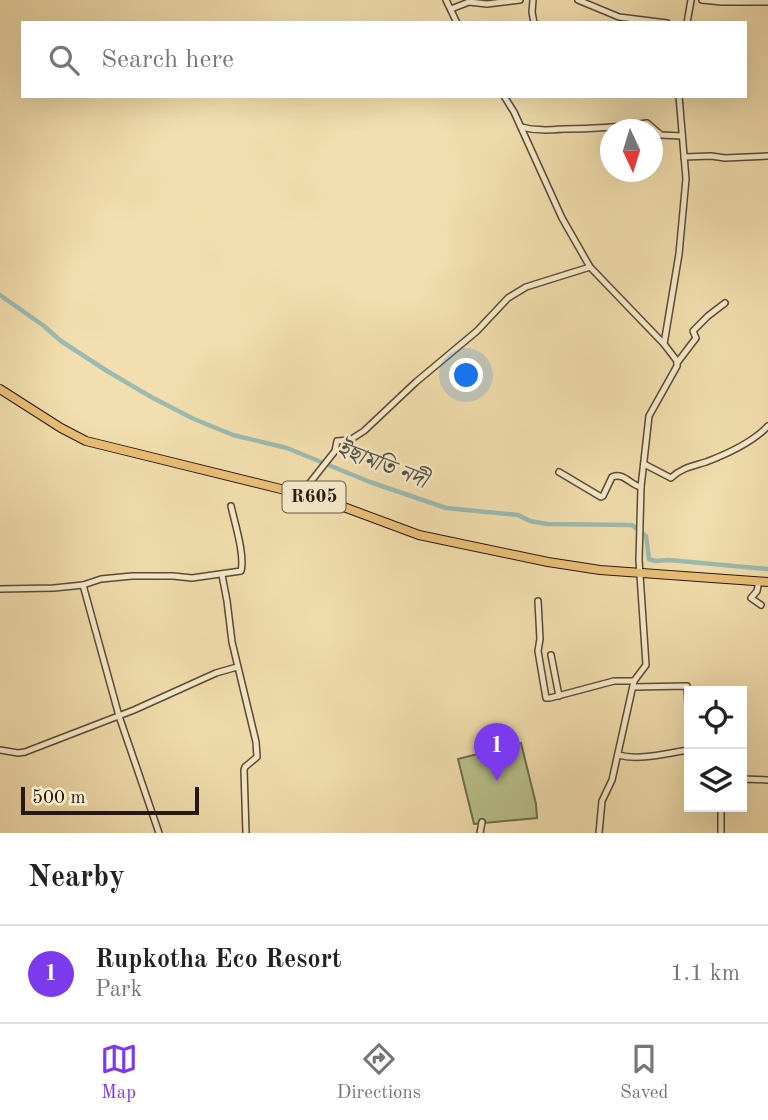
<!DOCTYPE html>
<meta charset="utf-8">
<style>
:root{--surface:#fff;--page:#f6f6f6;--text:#222;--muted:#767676;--line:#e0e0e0;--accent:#7c3aed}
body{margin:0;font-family:"Old Standard TT","Noto Serif Bengali",serif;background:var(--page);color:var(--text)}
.controls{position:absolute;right:21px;bottom:21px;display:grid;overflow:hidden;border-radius:0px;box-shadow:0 7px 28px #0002}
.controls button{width:63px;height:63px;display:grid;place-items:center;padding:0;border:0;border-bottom:2px solid var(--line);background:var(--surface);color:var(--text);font:35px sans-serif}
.compass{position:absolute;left:600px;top:119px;width:63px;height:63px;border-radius:50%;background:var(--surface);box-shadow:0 7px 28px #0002;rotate:176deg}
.scale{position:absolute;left:21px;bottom:18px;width:178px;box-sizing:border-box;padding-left:7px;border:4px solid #25190f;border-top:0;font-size:19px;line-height:24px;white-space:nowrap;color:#25190f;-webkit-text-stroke:5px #f7eaca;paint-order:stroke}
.you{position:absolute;left:467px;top:376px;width:24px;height:24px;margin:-18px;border:5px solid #fff;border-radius:50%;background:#1a73e8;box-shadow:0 0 0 10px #1a73e833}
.badge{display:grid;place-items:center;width:46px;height:46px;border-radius:50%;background:var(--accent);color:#fff;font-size:23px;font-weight:700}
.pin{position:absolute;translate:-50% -58px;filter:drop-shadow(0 2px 4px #0008)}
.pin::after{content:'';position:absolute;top:37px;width:24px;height:21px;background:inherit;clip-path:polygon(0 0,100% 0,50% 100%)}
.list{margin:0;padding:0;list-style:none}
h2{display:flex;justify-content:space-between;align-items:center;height:91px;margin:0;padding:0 28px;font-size:30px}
h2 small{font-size:23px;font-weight:400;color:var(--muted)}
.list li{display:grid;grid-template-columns:46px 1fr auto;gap:21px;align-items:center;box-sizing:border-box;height:98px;padding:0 28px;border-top:2px solid var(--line)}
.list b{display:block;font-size:26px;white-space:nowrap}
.list p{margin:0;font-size:23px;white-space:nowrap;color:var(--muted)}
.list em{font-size:23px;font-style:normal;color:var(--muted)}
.icon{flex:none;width:38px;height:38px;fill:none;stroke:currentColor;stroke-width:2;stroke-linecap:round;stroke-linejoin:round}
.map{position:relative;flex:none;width:768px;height:833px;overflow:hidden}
.search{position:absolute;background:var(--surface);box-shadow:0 7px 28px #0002;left:21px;right:21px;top:21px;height:77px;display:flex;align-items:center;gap:18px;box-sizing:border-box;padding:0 24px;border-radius:0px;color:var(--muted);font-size:26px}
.sheet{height:189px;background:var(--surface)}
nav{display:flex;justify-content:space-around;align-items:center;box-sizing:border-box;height:98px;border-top:2px solid var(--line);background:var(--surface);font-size:19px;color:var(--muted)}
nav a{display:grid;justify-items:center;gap:4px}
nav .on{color:var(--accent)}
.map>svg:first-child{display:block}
.green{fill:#b9c18b;stroke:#6f6d4d;stroke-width:2}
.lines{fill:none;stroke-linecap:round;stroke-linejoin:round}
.river{stroke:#9cbbb0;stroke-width:4.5}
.minor-casing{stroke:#584a37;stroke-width:8}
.major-casing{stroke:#25190f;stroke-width:10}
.minor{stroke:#f7eaca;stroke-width:5}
.major{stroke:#e9bf77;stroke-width:8}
.labels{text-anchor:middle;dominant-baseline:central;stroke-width:5;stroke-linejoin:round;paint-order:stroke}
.shield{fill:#f7eaca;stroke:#645847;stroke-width:2}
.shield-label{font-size:19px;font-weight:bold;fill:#25190f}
.water-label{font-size:23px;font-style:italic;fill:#4f5247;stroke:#f7eaca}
</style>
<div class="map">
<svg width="768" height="833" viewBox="0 0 768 833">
<rect width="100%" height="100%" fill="#f2deae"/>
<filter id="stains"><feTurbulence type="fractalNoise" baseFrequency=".00286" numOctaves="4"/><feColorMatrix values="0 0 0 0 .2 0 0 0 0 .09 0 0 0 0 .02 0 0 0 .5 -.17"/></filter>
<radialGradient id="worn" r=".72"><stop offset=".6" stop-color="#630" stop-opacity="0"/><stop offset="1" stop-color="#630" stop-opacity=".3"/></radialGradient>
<polygon class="green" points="521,743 536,804 537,818 474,824 458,759"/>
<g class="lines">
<polyline class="river" points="0,295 44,326 61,341 107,371 153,398 194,419 233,435 287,448 370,482 446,508 518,515 530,521 547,524 632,525 646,536 649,559 655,561 669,560 768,569"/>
<defs>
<g id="minor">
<polyline points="446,0 457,23"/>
<polyline points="533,0 532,12 534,23"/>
<polyline points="578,0 619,17 667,23"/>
<polyline points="702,0 722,2 768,2"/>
<polyline points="451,9 469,2 487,4 520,0"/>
<polyline points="687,23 691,0"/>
<polyline points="504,96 514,112 562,218 590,267 664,344"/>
<path d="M521,127C536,131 550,130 565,129C592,129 619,127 647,123L661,135L682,136"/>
<polyline points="684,157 711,156 725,158 768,156"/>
<polyline points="677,363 696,338 693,331 708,316 725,303"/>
<path d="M644,464L671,478C681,468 693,466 706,462C727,454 752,443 768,426"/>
<path d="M559,472L601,497L603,496L612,477C624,472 630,485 641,487"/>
<polyline points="301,494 335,451 337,441 350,440 364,431 416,382 477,331 508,298 526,287 590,267"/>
<polyline points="222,575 227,601 232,642 256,742 257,757 245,767 244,770 246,833"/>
<polyline points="759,581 757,591 751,598 761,605"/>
<polyline points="83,585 119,716 159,833"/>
<path d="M0,589L54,588L83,585L101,579L132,576H173L192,578L241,571C245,555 235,524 231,506"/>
<polyline points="538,601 540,639 538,651 546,698 550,698 614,681 634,681"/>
<polyline points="551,655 559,696"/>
<polyline points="633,687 687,686 688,705"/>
<polyline points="0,750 18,753 25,752 134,710 216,673 237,667"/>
<path d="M618,755C640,761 667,753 689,750"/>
<polyline points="742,779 768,780"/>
<polyline points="480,833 482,822"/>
<polyline points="599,833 602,801 612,780 634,681 646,665 639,560 641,487 649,416 677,366 677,361 664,344 679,254 686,179 679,96"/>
<polyline points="721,833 721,807"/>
</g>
<polyline id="major" points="0,389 61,428 86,441 301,494 341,506 419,535 548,562 600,570 768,582"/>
</defs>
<use href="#minor" class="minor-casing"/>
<use href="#major" class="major-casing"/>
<use href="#minor" class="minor"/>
<use href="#major" class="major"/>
</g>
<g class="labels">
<rect class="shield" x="282.5" y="481.5" width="63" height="31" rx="5"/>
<g class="shield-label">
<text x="314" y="497">R605</text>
</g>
<g class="water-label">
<text transform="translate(382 465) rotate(21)">ইছামতি নদী</text>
</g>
</g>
<rect width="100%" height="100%" filter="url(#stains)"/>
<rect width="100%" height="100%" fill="url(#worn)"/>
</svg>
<div class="controls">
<button><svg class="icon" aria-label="locate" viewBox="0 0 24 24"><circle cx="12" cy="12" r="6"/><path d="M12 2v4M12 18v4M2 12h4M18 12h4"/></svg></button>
<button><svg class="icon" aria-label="layers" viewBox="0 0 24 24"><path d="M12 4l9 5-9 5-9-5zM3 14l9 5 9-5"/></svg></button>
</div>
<svg class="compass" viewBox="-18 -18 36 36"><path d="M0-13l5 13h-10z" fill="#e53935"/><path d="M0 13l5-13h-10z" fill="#767676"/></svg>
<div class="scale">500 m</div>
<div class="you"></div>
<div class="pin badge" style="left:497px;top:781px">1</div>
<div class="search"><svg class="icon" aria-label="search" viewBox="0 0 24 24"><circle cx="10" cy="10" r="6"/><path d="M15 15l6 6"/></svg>Search here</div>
</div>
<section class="sheet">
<h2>Nearby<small></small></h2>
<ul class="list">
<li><span class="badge">1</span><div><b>Rupkotha Eco Resort</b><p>Park</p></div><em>1.1 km</em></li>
</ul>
</section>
<nav>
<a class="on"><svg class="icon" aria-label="map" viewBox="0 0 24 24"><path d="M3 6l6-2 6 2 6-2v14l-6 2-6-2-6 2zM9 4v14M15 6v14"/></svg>Map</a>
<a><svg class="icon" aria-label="directions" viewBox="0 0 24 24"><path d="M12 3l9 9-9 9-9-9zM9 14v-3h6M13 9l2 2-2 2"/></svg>Directions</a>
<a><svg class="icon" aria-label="saved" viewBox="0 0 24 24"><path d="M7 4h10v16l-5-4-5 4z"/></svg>Saved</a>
</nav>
